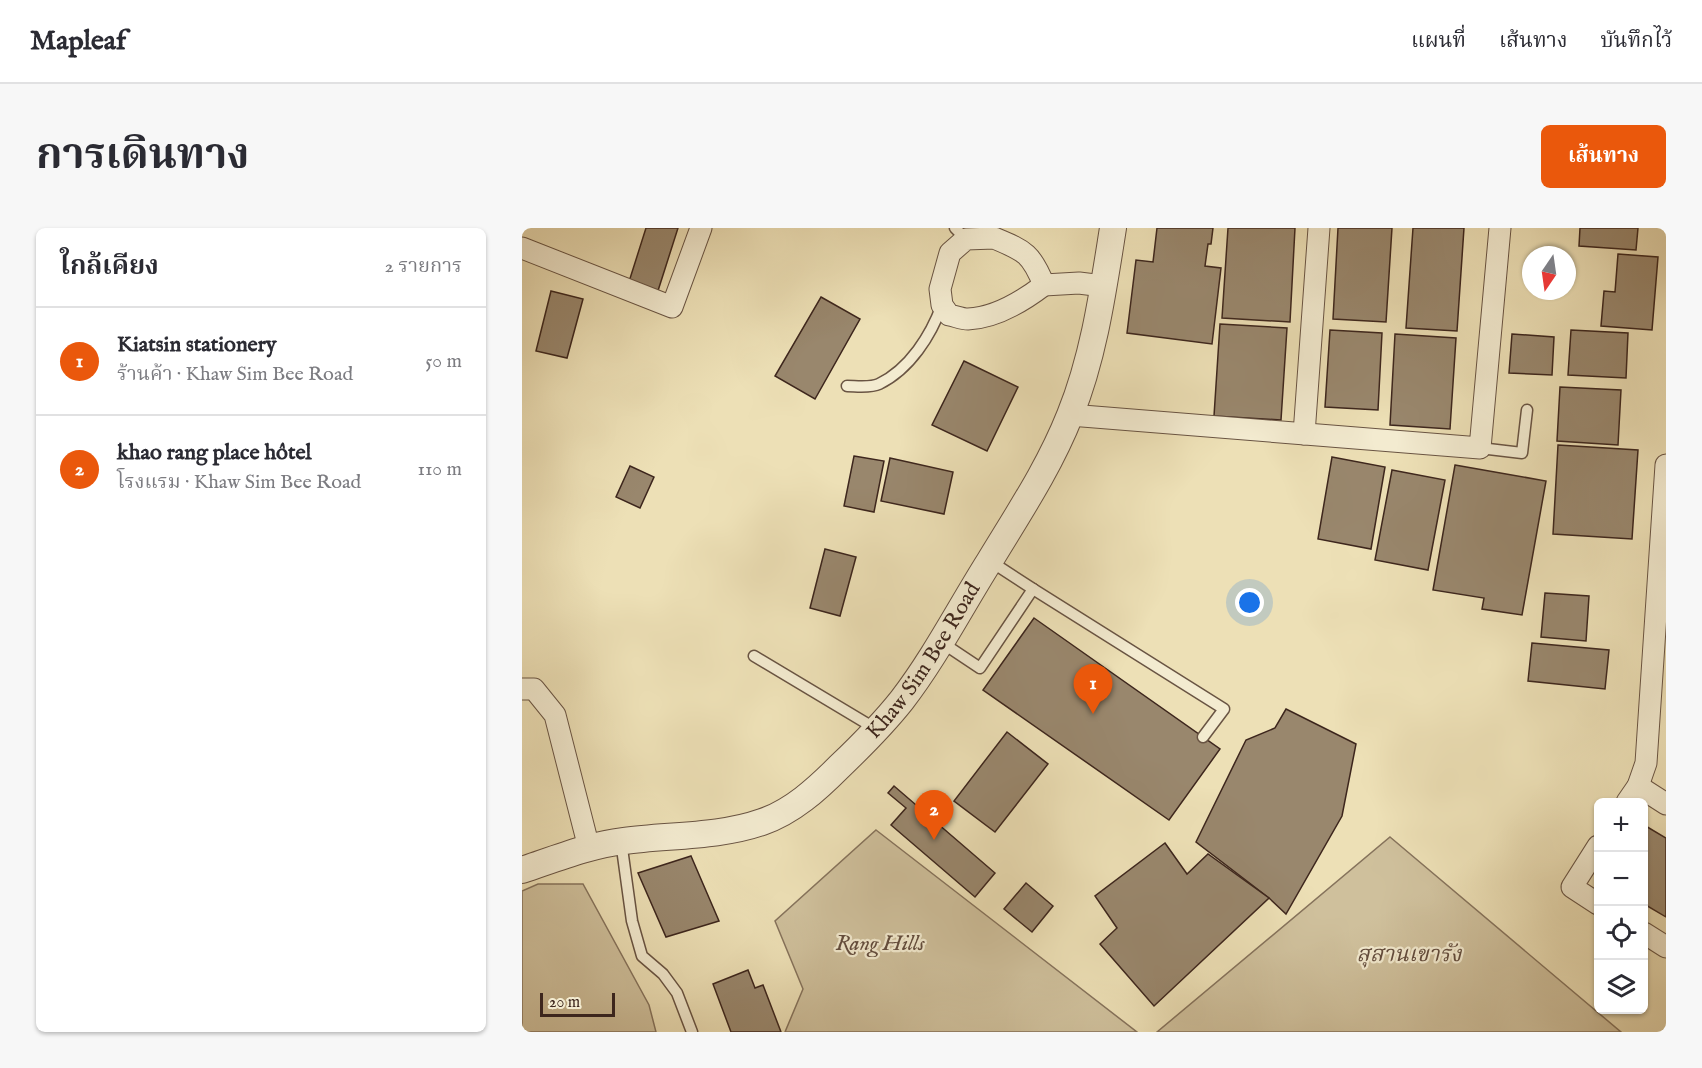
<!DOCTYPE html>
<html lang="th">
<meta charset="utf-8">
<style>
:root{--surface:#fff;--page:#f7f7f7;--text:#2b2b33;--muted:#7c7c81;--line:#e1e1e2;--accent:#ea580c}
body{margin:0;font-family:"IM FELL English","Noto Serif Thai",serif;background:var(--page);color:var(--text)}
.controls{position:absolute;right:18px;bottom:18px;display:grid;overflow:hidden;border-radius:9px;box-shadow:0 2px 4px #0004}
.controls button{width:54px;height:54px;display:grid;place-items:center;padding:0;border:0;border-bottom:2px solid var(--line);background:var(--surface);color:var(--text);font:30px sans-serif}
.compass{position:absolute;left:1000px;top:18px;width:54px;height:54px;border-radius:50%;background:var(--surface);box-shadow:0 2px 4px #0004;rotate:193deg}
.scale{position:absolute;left:18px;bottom:15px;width:75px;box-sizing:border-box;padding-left:6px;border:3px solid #3d261d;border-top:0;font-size:16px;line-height:21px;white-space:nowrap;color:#3d261d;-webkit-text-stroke:4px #f3ebd0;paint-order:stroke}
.you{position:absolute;left:728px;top:375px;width:21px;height:21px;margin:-15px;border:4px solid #fff;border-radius:50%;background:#1a73e8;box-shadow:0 0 0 9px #1a73e833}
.badge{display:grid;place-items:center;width:39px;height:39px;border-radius:50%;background:var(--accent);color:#fff;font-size:20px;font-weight:700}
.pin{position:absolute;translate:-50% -50px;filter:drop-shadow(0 2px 3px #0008)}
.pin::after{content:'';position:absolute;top:32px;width:21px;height:18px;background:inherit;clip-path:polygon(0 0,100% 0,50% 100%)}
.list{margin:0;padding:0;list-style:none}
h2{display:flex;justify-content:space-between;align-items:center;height:78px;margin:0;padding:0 24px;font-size:26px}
h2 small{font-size:20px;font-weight:400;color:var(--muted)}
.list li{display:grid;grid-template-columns:39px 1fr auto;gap:18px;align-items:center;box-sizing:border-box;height:108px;padding:0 24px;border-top:2px solid var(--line)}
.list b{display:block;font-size:22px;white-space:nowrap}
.list p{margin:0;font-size:20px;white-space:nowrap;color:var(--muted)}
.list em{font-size:20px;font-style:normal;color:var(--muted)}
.icon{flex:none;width:33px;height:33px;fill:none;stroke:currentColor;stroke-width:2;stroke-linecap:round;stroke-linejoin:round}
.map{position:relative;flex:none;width:1144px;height:804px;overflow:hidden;border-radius:9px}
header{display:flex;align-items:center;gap:36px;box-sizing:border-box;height:84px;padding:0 30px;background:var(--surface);border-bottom:2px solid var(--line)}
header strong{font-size:28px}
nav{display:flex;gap:33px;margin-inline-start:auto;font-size:21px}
.intro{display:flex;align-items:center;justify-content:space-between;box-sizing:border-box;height:144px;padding:0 36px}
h1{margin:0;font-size:42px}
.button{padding:15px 27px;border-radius:9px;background:var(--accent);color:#fff;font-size:21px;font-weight:700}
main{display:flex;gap:36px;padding:0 36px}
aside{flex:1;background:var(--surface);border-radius:9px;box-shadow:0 2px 4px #0004}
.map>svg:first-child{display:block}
.green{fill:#cfc09c;stroke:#86735c;stroke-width:1.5}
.building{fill:#99876d;stroke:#3d261d;stroke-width:1.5}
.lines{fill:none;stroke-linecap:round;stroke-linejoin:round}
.service-casing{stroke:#695443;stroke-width:13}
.minor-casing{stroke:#695443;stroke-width:23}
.tertiary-casing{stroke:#695443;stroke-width:28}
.service{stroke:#f3ebd0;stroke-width:10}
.minor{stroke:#f3ebd0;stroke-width:21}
.tertiary{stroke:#f3ebd0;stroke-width:26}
.labels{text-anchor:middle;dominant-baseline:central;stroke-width:4.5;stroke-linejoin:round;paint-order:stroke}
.street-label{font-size:22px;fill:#3d261d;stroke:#f3ebd0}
.park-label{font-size:22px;font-style:italic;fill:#624c3d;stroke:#f3ebd0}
</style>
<header>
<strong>Mapleaf</strong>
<nav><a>แผนที่</a><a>เส้นทาง</a><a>บันทึกไว้</a></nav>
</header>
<div class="intro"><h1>การเดินทาง</h1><a class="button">เส้นทาง</a></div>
<main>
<aside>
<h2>ใกล้เคียง<small>2 รายการ</small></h2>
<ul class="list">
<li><span class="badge">1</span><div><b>Kiatsin stationery</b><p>ร้านค้า · Khaw Sim Bee Road</p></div><em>50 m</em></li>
<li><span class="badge">2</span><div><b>khao rang place hôtel</b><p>โรงแรม · Khaw Sim Bee Road</p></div><em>110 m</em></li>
</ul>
</aside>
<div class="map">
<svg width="1144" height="804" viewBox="0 0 1144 804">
<rect width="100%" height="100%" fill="#ede0b6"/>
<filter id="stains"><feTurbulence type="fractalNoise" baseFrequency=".00333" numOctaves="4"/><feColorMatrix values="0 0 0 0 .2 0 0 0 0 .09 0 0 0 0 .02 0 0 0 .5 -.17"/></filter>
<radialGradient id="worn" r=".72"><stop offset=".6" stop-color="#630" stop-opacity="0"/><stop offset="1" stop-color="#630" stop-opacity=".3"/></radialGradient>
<g class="green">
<polygon points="354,602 615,804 263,804 281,761 253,693"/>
<polygon points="868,609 1099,804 635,804"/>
<polygon points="16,656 61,656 127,777 134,804 0,804 0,663"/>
</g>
<g class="building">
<polygon points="124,0 156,0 134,69 105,60"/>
<polygon points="635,0 691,0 689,16 686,16 683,38 699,40 690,116 605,105 614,32 631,34"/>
<polygon points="706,0 773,0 768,94 700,90"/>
<polygon points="816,0 870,0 864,94 811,91"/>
<polygon points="891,0 942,0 935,103 884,100"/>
<polygon points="1058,0 1116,0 1114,22 1057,18"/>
<polygon points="1096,26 1136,29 1130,102 1079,98 1082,63 1093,64"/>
<polygon points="29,63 61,71 45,130 14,123"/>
<polygon points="299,69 338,91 293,171 253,148"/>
<polygon points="698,96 765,100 759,192 692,188"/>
<polygon points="808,102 860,105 856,182 803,179"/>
<polygon points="1049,102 1106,105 1104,150 1046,147"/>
<polygon points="873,106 934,110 928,201 868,197"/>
<polygon points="990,106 1032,109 1030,147 987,145"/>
<polygon points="442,133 496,159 465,223 410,197"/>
<polygon points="1038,159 1099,162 1096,217 1035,213"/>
<polygon points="1036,217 1116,222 1110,311 1031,306"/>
<polygon points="332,228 362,233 352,284 322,278"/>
<polygon points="810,229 863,239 849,321 796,311"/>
<polygon points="368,230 431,244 422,286 359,273"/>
<polygon points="933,237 1024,253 1000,387 960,381 962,370 911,362"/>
<polygon points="108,238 132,249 118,280 94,269"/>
<polygon points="870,242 923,252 906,342 853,332"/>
<polygon points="303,321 334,329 318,388 288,380"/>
<polygon points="1023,365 1067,368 1064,413 1019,409"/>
<polygon points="512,390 698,521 647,592 461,462"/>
<polygon points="1010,415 1087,422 1083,461 1006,453"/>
<polygon points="764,481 834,516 820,588 764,686 747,670 674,614 724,512 753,500"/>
<polygon points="485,504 526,536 473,604 432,573"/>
<polygon points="372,558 473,645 453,669 369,597 384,580 366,565"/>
<polygon points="1122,597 1144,610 1144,689 1122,676"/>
<polygon points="643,615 665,646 686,626 747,670 632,778 578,716 595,700 573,668"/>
<polygon points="169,628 197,693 144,709 116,645"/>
<polygon points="504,655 531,678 510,704 482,681"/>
<polygon points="226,742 233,760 241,757 259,804 209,804 191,756"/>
</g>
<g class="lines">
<defs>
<g id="service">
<polyline points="433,0 444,11"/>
<path d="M325,158C334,158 349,160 357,156C388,141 409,107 420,77"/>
<polyline points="958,220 1000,225 1005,182"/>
<polyline points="511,361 702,481 681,509"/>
<polyline points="419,414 458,440 511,361 468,333"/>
<polyline points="232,428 354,501"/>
<polyline points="99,613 110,693 120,728 141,746 155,765 170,804"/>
</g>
<g id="minor">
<path d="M472,10C503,23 509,25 522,57C501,73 473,90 446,91C440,91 433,88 427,87L420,77L418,61L428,25L444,11Z"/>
<polyline points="0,20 150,79 179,0"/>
<polyline points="522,57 557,55 581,58"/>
<polyline points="548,187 958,220 978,0"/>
<polyline points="782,206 797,0"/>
<polyline points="0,461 12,461 33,487 67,620"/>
<polyline points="1116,558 1144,576"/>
<polyline points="1105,574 1116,558 1124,535 1144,237"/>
<polyline points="1076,618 1050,659 1076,676"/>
<polyline points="1122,705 1144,719"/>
</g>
<g id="tertiary">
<path id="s1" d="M0,642C33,631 67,617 102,613C146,607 198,609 240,594C270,584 295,561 317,539C339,518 361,496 380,472C413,429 438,380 467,334C496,286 527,240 548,187C572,128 581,63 591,0"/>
</g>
</defs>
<use href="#service" class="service-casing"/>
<use href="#minor" class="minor-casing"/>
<use href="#tertiary" class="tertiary-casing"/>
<use href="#service" class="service"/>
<use href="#minor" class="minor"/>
<use href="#tertiary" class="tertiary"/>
</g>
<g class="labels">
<g class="street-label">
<text stroke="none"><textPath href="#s1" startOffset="478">Khaw Sim Bee Road</textPath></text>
</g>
<g class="park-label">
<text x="358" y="716">Rang Hills</text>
<text x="887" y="727">สุสานเขารัง</text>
</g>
</g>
<rect width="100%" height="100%" filter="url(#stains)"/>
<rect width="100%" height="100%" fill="url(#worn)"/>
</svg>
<div class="controls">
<button>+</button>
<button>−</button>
<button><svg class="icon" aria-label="locate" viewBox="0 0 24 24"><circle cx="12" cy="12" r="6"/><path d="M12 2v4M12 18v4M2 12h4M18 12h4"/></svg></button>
<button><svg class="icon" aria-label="layers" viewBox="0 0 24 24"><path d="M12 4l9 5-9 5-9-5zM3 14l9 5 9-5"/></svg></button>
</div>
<svg class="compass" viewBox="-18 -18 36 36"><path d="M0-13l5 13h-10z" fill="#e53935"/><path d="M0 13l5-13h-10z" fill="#7c7c81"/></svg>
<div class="scale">20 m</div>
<div class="you"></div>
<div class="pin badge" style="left:571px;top:486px">1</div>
<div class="pin badge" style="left:412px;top:612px">2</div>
</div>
</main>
